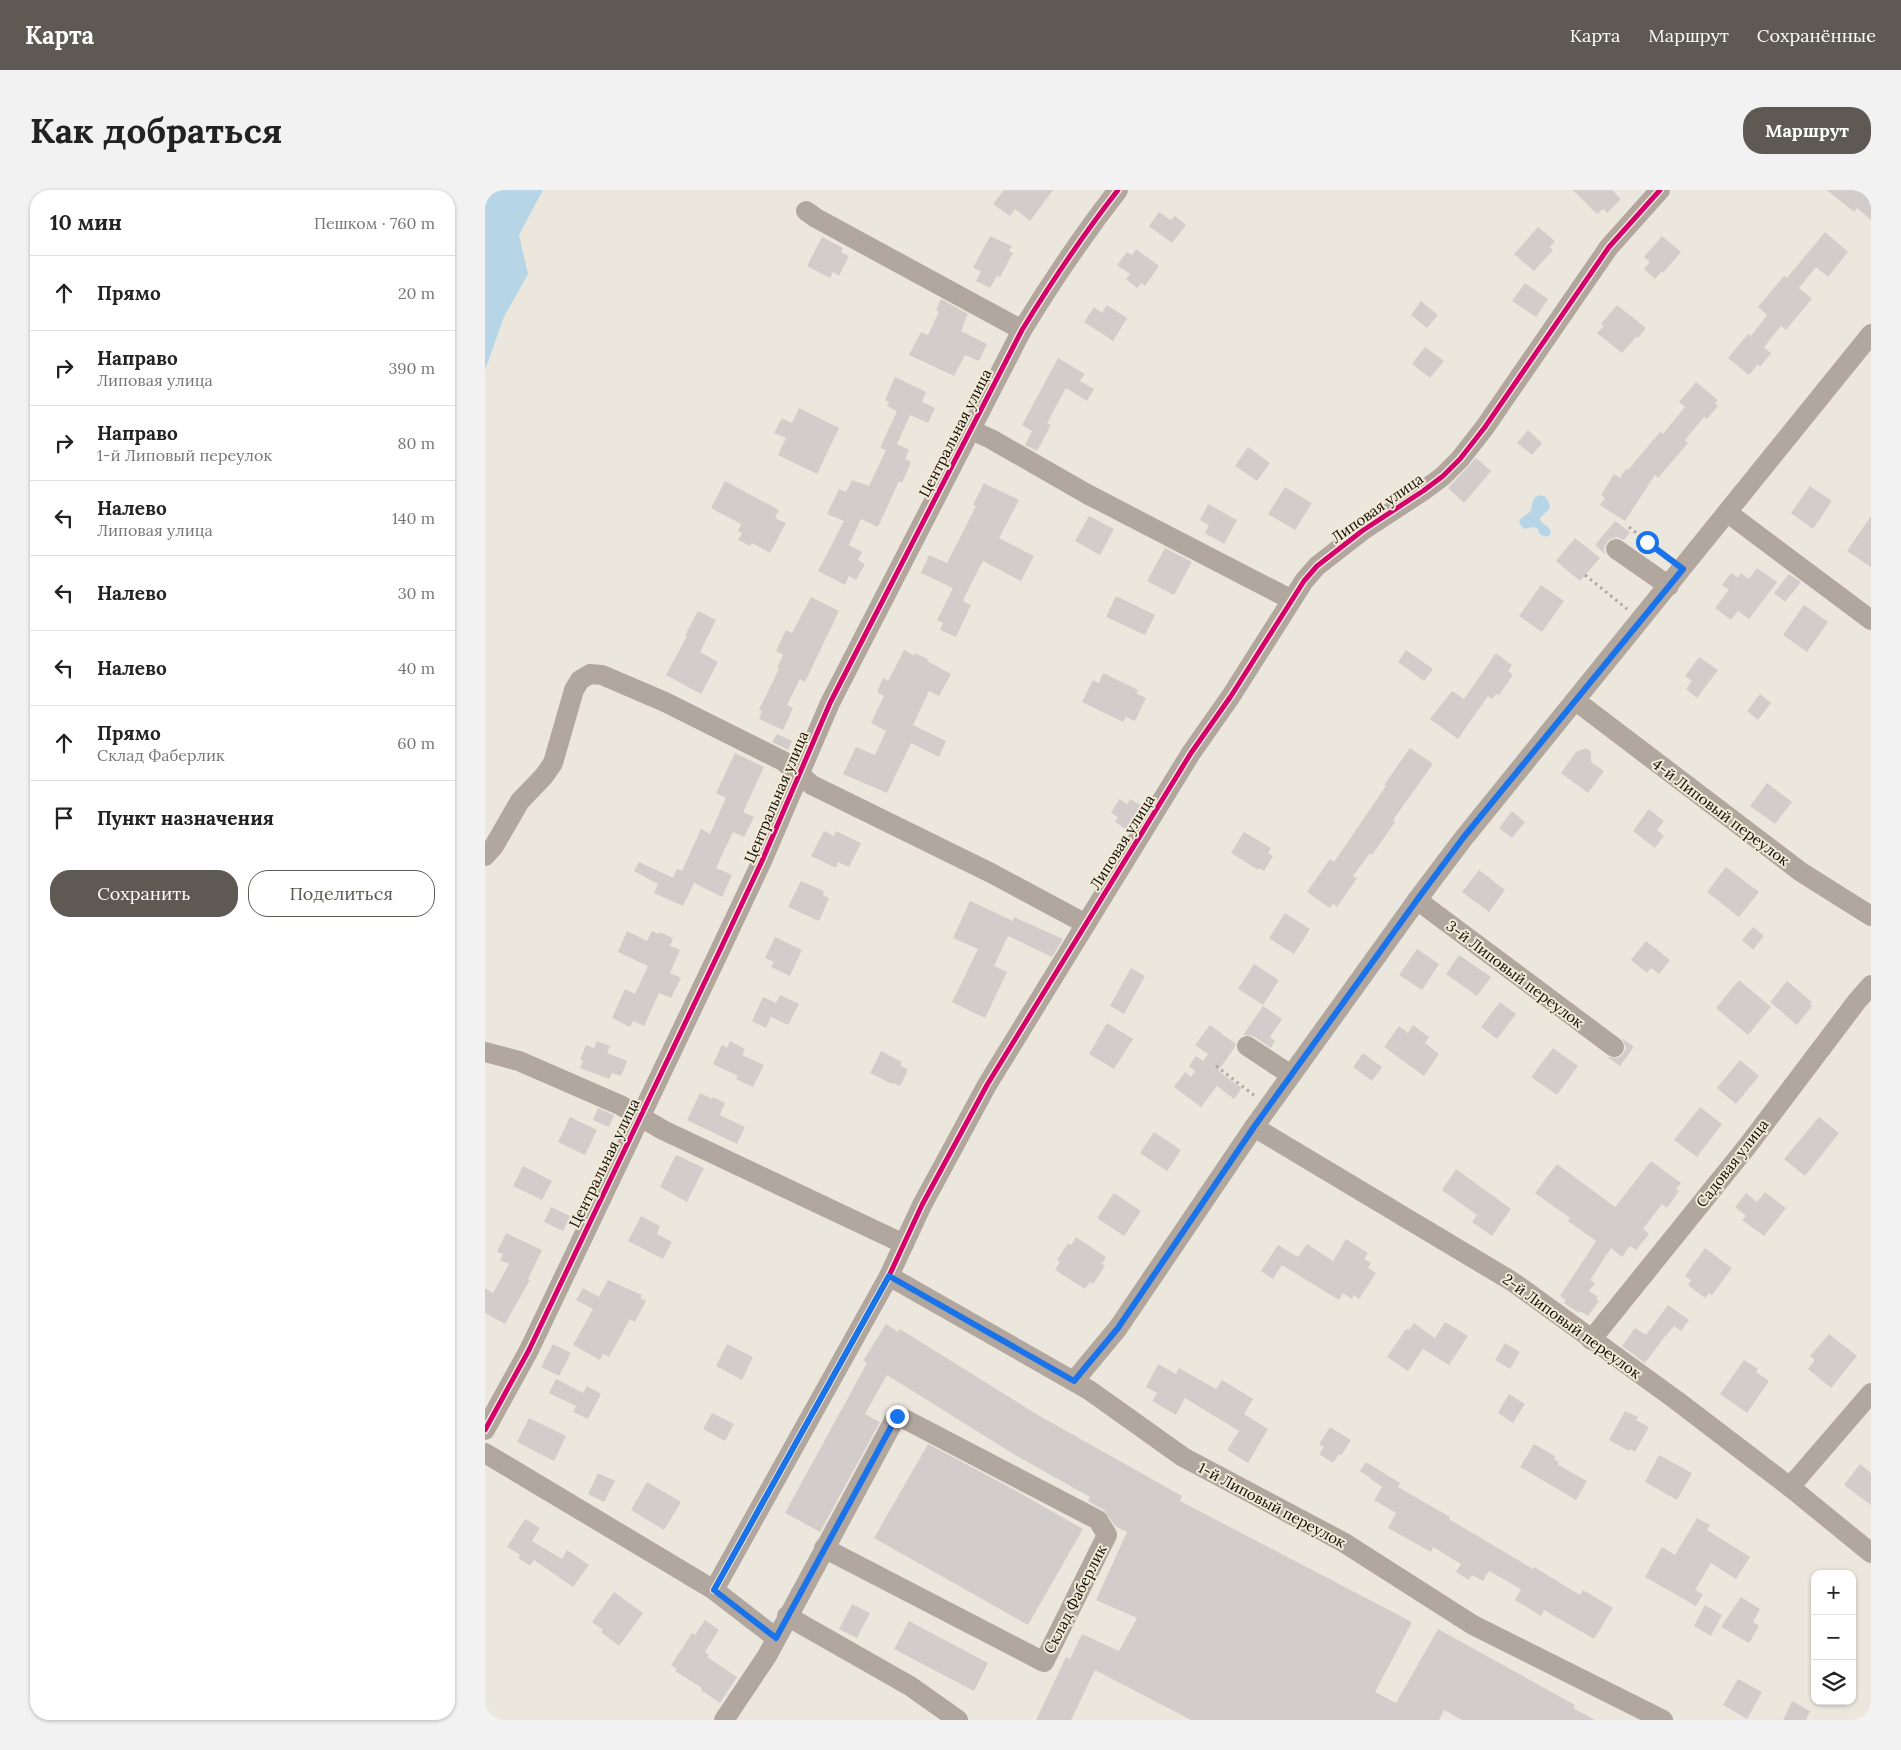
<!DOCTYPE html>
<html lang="ru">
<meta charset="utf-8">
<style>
:root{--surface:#fff;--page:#f2f2f2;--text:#222;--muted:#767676;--line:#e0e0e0;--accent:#5e5a53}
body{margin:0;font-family:Lora,serif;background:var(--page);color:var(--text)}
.controls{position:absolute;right:15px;bottom:15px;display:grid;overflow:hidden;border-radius:10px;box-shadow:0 1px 4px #0004}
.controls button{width:45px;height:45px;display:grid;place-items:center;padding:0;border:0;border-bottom:1px solid var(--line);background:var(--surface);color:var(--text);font:25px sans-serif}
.stop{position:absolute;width:15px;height:15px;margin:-11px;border:4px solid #1a73e8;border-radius:50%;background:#fff}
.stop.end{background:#1a73e8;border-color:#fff;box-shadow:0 1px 5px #0008}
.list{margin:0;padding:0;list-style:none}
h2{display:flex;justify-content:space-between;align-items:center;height:65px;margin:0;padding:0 20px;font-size:21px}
h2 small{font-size:16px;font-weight:400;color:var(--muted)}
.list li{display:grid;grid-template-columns:32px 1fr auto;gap:15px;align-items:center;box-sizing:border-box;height:75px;padding:0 20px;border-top:1px solid var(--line)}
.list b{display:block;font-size:19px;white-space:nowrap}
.list p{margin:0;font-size:16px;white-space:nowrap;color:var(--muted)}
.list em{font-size:16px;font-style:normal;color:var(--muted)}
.actions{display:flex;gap:10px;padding:15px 20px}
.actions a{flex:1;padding:11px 0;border:1px solid var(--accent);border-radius:20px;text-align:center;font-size:18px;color:var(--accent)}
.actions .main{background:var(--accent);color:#fff}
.icon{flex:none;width:28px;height:28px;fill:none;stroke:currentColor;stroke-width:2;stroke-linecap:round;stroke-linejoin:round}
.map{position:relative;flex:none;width:1386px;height:1530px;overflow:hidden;border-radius:20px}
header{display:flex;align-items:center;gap:30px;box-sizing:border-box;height:70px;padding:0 25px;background:var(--accent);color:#fff}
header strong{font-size:24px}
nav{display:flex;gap:28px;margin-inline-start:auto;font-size:18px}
.intro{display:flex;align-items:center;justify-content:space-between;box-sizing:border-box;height:120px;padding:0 30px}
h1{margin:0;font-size:35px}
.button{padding:12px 22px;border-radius:20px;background:var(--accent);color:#fff;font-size:18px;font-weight:700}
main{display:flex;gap:30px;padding:0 30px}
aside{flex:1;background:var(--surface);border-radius:20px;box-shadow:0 1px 4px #0004}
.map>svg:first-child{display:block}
.water{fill:#b6d6e7}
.building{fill:#d2cdcb}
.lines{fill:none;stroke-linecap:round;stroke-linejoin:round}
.path{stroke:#b0a7a1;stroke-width:3;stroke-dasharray:2.5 4;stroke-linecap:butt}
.minor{stroke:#b2a79f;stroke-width:20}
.cycleway-casing{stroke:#f2ead7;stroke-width:8}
.cycleway{stroke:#d6006c;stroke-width:5}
.route{stroke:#1a73e8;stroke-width:6}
.labels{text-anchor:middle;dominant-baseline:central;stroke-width:4;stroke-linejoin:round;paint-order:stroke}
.street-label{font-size:15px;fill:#110e08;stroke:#f2ead7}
</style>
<header>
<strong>Карта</strong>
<nav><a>Карта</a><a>Маршрут</a><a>Сохранённые</a></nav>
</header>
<div class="intro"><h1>Как добраться</h1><a class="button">Маршрут</a></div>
<main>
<aside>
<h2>10 мин<small>Пешком · 760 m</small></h2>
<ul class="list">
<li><svg class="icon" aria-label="ahead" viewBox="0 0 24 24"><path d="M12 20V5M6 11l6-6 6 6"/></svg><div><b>Прямо</b></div><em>20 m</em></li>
<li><svg class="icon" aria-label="right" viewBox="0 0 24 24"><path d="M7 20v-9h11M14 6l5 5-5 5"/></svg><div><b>Направо</b><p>Липовая улица</p></div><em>390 m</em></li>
<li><svg class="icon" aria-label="right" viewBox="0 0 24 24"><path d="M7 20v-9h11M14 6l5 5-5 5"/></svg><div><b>Направо</b><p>1-й Липовый переулок</p></div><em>80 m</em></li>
<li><svg class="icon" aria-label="left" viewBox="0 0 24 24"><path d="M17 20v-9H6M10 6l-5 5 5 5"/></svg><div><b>Налево</b><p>Липовая улица</p></div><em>140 m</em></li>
<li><svg class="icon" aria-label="left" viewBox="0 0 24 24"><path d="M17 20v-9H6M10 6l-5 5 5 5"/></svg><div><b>Налево</b></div><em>30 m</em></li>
<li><svg class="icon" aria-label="left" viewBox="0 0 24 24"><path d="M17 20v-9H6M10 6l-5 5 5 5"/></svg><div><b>Налево</b></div><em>40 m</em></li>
<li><svg class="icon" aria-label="ahead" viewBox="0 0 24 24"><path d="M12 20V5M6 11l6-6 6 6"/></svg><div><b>Прямо</b><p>Склад Фаберлик</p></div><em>60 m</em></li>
<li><svg class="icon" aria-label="arrive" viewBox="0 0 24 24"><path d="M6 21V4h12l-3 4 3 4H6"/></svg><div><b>Пункт назначения</b></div></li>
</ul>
<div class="actions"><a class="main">Сохранить</a><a>Поделиться</a></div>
</aside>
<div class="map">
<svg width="1386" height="1530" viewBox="0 0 1386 1530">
<rect width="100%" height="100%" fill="#ece7dd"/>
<g class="water">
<polygon points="0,0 58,0 34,45 43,84 19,127 0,180"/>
<path d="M1056,305L1061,307L1065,315L1064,319L1055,328L1056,332C1061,336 1066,337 1066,344L1061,347L1055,344L1052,338L1048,337L1039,339L1034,333L1036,328C1052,319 1043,319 1050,307Z"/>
</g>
<g class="building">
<polygon points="519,0 568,0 545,31 530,19 525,26 508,14"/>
<polygon points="1088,0 1127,0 1136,9 1122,23 1118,19 1112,24"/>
<polygon points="1342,0 1386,0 1386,30 1372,18 1369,22"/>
<polygon points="674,22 686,30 690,26 701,35 687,53 664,36"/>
<polygon points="1053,37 1070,51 1065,57 1068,60 1049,81 1029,64"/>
<polygon points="1340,42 1363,62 1343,87 1331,77 1314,98 1327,109 1301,140 1296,136 1279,157 1286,163 1275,177 1273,174 1264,185 1243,168 1263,144 1266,146 1282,125 1273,117 1299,86 1302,88"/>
<polygon points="505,46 527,56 524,61 528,63 515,87 512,86 505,98 491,91 496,81 488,78"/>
<polygon points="1177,46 1196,62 1178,83 1177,81 1170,89 1159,79 1165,72 1159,67"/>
<polygon points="337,47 358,58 356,62 364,66 354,86 348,82 345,88 322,76"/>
<polygon points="651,59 674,76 660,96 656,93 652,98 641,89 645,84 632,75 642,62 647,65"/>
<polygon points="1040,93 1063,109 1051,127 1027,111"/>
<polygon points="456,109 483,124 476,141 502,154 494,171 480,165 469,186 424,165 436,142 443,145 454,122 451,120"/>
<polygon points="936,111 953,125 942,138 926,125"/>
<polygon points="622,115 642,128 628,151 599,132 609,117 617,123"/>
<polygon points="1132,115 1161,138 1153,148 1151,147 1137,163 1112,143 1119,136 1116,134"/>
<polygon points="940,157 959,171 945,188 927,174"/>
<polygon points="573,168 600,184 595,191 609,199 602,211 581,198 562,233 566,235 552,261 540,255 547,241 537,235"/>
<polygon points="410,187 441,202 437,212 450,218 443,233 425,225 412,254 424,260 420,269 426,272 417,293 414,291 393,337 376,329 364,355 377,362 373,370 380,374 371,390 364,386 360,395 333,381 359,331 342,324 354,299 361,302 367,290 384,296 401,260 395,258 412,221 402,216 404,212 400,210"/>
<polygon points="1211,192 1233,210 1230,213 1233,216 1222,229 1219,227 1200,250 1203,253 1173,288 1170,285 1140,331 1115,315 1120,308 1116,305 1129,284 1135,288 1141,279 1143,280 1175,242 1178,244 1200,217 1194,212"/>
<polygon points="314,218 354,238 332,284 293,265 301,248 289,243 297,228 307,233"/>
<polygon points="1043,240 1057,253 1047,265 1032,253"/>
<polygon points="763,257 785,273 772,291 750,276"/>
<polygon points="991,268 1006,281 979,313 963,298"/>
<polygon points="240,291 294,320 290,328 301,333 285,363 267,353 265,356 253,350 257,343 253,341 256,334 226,318"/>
<polygon points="499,293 534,310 514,348 549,366 536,391 498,371 480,406 478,411 486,415 471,447 455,440 458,433 452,430 468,398 436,383 444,365 462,373 491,316 488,315"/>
<polygon points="1325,296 1347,311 1328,339 1306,323"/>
<polygon points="800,297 827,313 810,340 783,324"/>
<polygon points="723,314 752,330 739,354 720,343 724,335 715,330"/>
<polygon points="604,326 629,339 615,365 590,351"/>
<polygon points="1386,326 1386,377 1362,361"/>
<polygon points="1130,331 1145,342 1139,350 1132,347 1126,349 1122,352 1119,358 1120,364 1110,355"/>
<polygon points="1090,348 1115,368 1095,391 1071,371"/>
<polygon points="680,358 707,372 689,405 662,391"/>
<polygon points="1272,378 1292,392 1264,429 1253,421 1246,430 1230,418 1244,400 1237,395 1246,383 1253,388 1256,383 1264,389"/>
<polygon points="1304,384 1316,392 1300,412 1289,403"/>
<polygon points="1056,395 1079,411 1057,442 1034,426"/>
<polygon points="631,406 670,425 660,445 621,427"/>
<polygon points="326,407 354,421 320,492 315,489 302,515 308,518 298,540 274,529 277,521 274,520 294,479 292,478 298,465 291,461 301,440 307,443"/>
<polygon points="1319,415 1343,432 1322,462 1298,445"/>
<polygon points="213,421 231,430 215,462 233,472 216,504 181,485 202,446 200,445"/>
<polygon points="419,460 429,466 430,463 443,469 442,471 466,484 454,506 444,501 428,535 461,551 454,567 426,553 402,603 358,584 371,557 390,565 401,541 386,533 399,506 392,502 398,488 403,491"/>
<polygon points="921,460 948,479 939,491 913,472"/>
<polygon points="1011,463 1027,475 1023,481 1028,485 1014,505 1011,504 1007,509 1003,506 973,549 945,529 967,501 979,509"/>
<polygon points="1214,467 1233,480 1212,508 1201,499 1207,491 1200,486"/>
<polygon points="618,483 653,500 651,503 661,508 650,531 641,527 638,532 597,512 608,490 614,493"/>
<polygon points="1275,504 1286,513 1273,530 1262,521"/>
<polygon points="292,544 307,551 303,560 287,552"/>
<polygon points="925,558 948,574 908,630 910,632 887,665 885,663 868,686 872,688 852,717 848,714 845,718 822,702 845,669 849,672 901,596 899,595"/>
<polygon points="1101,558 1106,562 1106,572 1119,581 1103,603 1076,583 1091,562"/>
<polygon points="250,563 279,577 258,622 269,627 259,647 248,642 231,678 247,685 237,707 209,693 198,716 169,703 173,694 149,681 154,672 188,688 192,679 197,681 216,639 225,644 241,608 231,603"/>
<polygon points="1282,593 1307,612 1290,634 1265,616"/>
<polygon points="634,609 642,614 645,609 657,616 642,640 630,632 633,627 626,623"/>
<polygon points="1164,619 1179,631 1172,640 1179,646 1170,658 1148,641"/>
<polygon points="1027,621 1040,632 1027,648 1014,638"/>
<polygon points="339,641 349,646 351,641 376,653 364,677 353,672 351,678 326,666"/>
<polygon points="759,642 786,658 783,663 788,666 779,681 774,678 773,680 746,663"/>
<polygon points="1241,677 1274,702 1254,727 1222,702"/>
<polygon points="994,680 1020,700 1004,722 977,702"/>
<polygon points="316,691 339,701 338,705 344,708 334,731 303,717"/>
<polygon points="485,711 528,731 529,727 578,749 567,767 523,746 509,776 522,782 500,828 467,812 493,759 468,748"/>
<polygon points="800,723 825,739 809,764 784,748"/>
<polygon points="1268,737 1279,746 1268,760 1257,750"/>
<polygon points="142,741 162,751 167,741 173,744 175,742 188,748 185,756 195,760 185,783 196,788 186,808 174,803 159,836 148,831 145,837 127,828 140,799 150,804 163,776 133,762"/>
<polygon points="290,747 317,760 305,786 286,777 289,772 280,768"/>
<polygon points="1161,751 1185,770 1174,784 1166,778 1162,783 1146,770"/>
<polygon points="932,759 954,774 937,800 914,785"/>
<polygon points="974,765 1006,787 992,806 961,784"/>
<polygon points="769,774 794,790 778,815 753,799"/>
<polygon points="646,778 660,786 639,824 625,816"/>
<polygon points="1254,790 1286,817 1263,845 1231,818"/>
<polygon points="1302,791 1327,812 1325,814 1327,816 1312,835 1285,812"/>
<polygon points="295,805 314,814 303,835 286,827 281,838 267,831 278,807 291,813"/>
<polygon points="1015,812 1031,824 1012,849 996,837"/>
<polygon points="778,816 797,829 785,847 790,851 786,858 768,846 758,845"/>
<polygon points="622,833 648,849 629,879 604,864"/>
<polygon points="725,835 751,854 750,857 733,881 757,898 749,909 732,896 716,917 689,897 700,882 706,887 710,881 704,876 711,866 718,871 723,864 710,855"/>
<polygon points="928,835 944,847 940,853 954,864 939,886 899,857 914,836 923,843"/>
<polygon points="1137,848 1149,857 1135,876 1122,867 1133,868 1138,864 1141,858"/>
<polygon points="112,851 125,856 122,863 142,871 136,886 127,883 124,889 95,878 98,871 95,870 101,855 109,858"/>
<polygon points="245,851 260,859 257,865 279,875 268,897 251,889 253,886 228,874 237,855 242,858"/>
<polygon points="1068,858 1093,876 1072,905 1046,887"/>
<polygon points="396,861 417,872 415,875 423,880 415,896 408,893 407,894 385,883"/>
<polygon points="878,863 897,877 887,891 868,877"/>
<polygon points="1255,870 1274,886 1251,914 1232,898"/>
<polygon points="215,903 227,909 228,907 240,913 235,925 260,937 252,954 202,930"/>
<polygon points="1215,917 1237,934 1212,967 1189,950"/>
<polygon points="113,918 129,925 124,937 108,930"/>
<polygon points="85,927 112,940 100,965 73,952"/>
<polygon points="1334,927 1354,943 1320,986 1299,969"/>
<polygon points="669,942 696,960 682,981 655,963"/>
<polygon points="191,965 219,978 202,1012 175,997"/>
<polygon points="1166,971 1196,993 1191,999 1194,1001 1182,1018 1177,1014 1158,1039 1164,1044 1151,1060 1145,1056 1137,1067 1126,1058 1105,1090 1110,1093 1104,1101 1113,1107 1111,1109 1114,1111 1103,1126 1095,1121 1094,1123 1079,1113 1081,1110 1075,1106 1111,1051 1083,1031 1085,1028 1050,1003 1072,974 1130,1017"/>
<polygon points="38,976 67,991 57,1010 28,996"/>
<polygon points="971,979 1026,1019 1007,1046 987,1032 992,1025 957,1000"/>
<polygon points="1280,1002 1301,1018 1279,1046 1257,1030 1261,1026 1250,1017 1261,1003 1272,1012"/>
<polygon points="629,1003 656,1021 639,1046 612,1028"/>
<polygon points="66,1017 85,1026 78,1041 59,1032"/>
<polygon points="156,1026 175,1036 172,1044 187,1052 178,1069 143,1051"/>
<polygon points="21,1043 57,1060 43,1089 45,1090 20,1134 0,1123 0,1098 8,1103 24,1074 15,1070 18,1064 12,1062"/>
<polygon points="591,1047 621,1067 617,1074 620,1076 608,1094 605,1092 600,1099 570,1080 575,1072 572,1070 583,1053 586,1055"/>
<polygon points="861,1049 883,1063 879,1069 886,1073 883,1078 891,1083 874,1109 869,1105 867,1109 858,1103 854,1110 797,1075 788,1089 776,1081 793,1055 813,1067 822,1054 848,1071"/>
<polygon points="1220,1058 1247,1078 1227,1105 1224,1103 1220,1108 1203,1095 1206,1090 1200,1086"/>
<polygon points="123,1090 157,1105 155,1108 161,1111 150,1132 145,1129 124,1167 118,1164 115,1170 88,1155 108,1119 91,1110 98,1098 114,1107"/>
<polygon points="1183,1115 1204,1130 1196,1141 1189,1136 1181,1146 1180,1146 1160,1173 1137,1156 1150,1138 1161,1145"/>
<polygon points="960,1132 983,1146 964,1175 938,1159 923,1181 902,1167 921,1139 924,1140 929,1133 950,1148"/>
<polygon points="401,1134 413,1142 415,1139 553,1225 697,1306 695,1311 927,1432 890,1502 911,1513 953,1439 1090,1515 1088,1518 1110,1530 977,1530 959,1520 954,1530 706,1530 610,1480 586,1530 551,1530 581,1467 585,1469 597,1444 634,1461 652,1428 611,1410 642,1342 630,1336 619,1320 603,1311 605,1307 530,1265 402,1185 380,1224 395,1232 335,1342 300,1323 382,1173 378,1171"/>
<polygon points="1344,1144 1372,1166 1346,1198 1323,1179 1330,1170 1325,1166"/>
<polygon points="1020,1153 1035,1162 1025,1179 1010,1170"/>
<polygon points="68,1154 86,1163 74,1186 56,1177"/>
<polygon points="242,1154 268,1167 257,1190 231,1176"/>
<polygon points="1259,1170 1273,1179 1271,1182 1284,1191 1262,1223 1235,1204"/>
<polygon points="673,1174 691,1184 694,1178 731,1199 737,1190 768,1209 759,1224 783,1239 763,1273 742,1260 754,1241 700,1208 691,1225 667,1211 672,1203 661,1197"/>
<polygon points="71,1189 98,1203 102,1196 116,1204 103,1229 88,1222 91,1216 64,1203"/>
<polygon points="1024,1204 1040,1214 1028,1233 1013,1223"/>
<polygon points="1140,1221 1153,1227 1151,1230 1164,1237 1150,1262 1145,1259 1144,1261 1124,1250"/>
<polygon points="227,1223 249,1234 240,1251 218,1239"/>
<polygon points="44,1228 81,1246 69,1271 32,1252"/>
<polygon points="845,1237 866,1250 856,1266 854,1264 848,1273 834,1264 839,1257 834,1254"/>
<polygon points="443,1254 526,1298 598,1339 543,1435 389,1348"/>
<polygon points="1049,1254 1070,1266 1069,1269 1074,1272 1073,1275 1102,1291 1091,1310 1035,1277"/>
<polygon points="1174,1265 1207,1283 1192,1310 1160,1292"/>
<polygon points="881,1272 915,1293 913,1297 965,1327 964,1329 1048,1379 1049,1377 1095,1405 1098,1400 1128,1418 1109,1449 1059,1420 1056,1426 1030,1410 1036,1399 1004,1381 998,1391 987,1385 984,1390 971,1382 976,1374 948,1357 946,1362 903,1338 911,1323 889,1310 897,1297 875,1281"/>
<polygon points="1375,1274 1386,1283 1386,1315 1359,1295"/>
<polygon points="113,1283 130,1291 119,1312 103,1304"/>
<polygon points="162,1292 196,1312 179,1340 146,1320"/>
<polygon points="1212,1328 1225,1335 1222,1340 1265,1367 1251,1389 1226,1373 1210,1400 1218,1404 1211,1416 1160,1387 1177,1357 1190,1365"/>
<polygon points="40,1329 55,1338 47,1351 77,1369 82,1360 104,1375 88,1397 49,1370 45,1376 33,1368 35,1365 22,1357"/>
<polygon points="129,1402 158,1423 134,1456 116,1442 118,1440 107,1432"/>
<polygon points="1256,1407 1275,1419 1268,1432 1274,1436 1264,1453 1236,1437"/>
<polygon points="367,1414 385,1423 372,1448 354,1439"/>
<polygon points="1220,1415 1237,1425 1226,1446 1209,1436"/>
<polygon points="220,1430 234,1440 220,1462 224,1465 222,1467 252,1487 235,1513 216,1500 217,1498 190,1481 192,1479 186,1475 207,1443 210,1445"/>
<polygon points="424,1431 503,1473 489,1501 409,1459"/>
<polygon points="1253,1489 1277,1502 1262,1529 1238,1515"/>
<polygon points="1307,1511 1325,1521 1321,1530 1298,1530"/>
</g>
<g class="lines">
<g class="path">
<polyline points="1144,337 1183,368"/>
<polyline points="1100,385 1142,419"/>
<polyline points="731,876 770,906"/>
</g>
<g class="minor">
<polyline points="321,21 331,28 537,140"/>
<polyline points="486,240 506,249 602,304 807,410"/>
<polyline points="1243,323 1386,430"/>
<polyline points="1131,359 1184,396"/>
<polyline points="1091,511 1316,682 1386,726"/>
<polyline points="0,666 9,656 35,611 59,586 68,573 89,500 95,490 105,484 117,485 180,512 298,571 327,595 506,683 601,734"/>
<polyline points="932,710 1129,857"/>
<polyline points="762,856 806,885"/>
<polyline points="0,862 34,871 135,915 178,940 419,1054"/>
<polyline points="769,937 1028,1092 1191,1210 1305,1297 1386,1363"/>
<polyline points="404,1086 604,1200 698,1267 858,1352 988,1435 1178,1530"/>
<polyline points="1106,1150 1264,954 1372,811 1386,795"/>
<polyline points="589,1191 633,1138 769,937 932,710 978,649 1386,144"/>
<path d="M0,1240L44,1160L236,758L277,671L345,513L537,140C567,91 598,45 633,0"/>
<polyline points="0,1263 229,1400 291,1448"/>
<polyline points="1305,1297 1386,1203"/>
<polyline points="229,1400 404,1086 437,1015 502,895 706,563 746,506 819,391 832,376 877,341 938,301 958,286 975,269 1000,237 1124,57 1175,0"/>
<polyline points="302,1426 425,1496 473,1530"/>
<polyline points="239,1530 282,1466 412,1225 613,1330 622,1345 559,1472 339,1358"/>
</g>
<defs>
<g id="cycleway">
<path d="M0,1240L44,1160L236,758L277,671L345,513L537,140C567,91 598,45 633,0"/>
<polyline points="229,1400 404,1086 437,1015 502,895 706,563 746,506 819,391 832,376 877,341 938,301 958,286 975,269 1000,237 1124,57 1175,0"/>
</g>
</defs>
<use href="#cycleway" class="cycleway-casing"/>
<use href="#cycleway" class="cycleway"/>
</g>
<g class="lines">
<polyline class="route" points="412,1226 291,1448 229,1400 404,1086 589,1191 633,1138 769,937 932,710 978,648 1198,379 1162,352"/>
</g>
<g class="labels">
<g class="street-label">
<text transform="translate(470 243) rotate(-63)">Центральная улица</text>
<text transform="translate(892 318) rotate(-35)">Липовая улица</text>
<text transform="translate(291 607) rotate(-67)">Центральная улица</text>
<text transform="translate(1236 622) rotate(37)">4-й Липовый переулок</text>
<text transform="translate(637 652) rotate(-58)">Липовая улица</text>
<text transform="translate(1030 784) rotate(37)">3-й Липовый переулок</text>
<text transform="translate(119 973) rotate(-64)">Центральная улица</text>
<text transform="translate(1247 973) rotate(-52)">Садовая улица</text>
<text transform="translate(1087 1136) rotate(36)">2-й Липовый переулок</text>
<text transform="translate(787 1315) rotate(28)">1-й Липовый переулок</text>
<text transform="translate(590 1409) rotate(-63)">Склад Фаберлик</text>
</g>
</g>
</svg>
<div class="controls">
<button>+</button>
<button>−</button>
<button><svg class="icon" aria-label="layers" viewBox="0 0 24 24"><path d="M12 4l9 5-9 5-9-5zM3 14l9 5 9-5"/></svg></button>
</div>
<div class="stop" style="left:1162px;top:352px"></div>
<div class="stop end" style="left:412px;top:1226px"></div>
</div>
</main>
